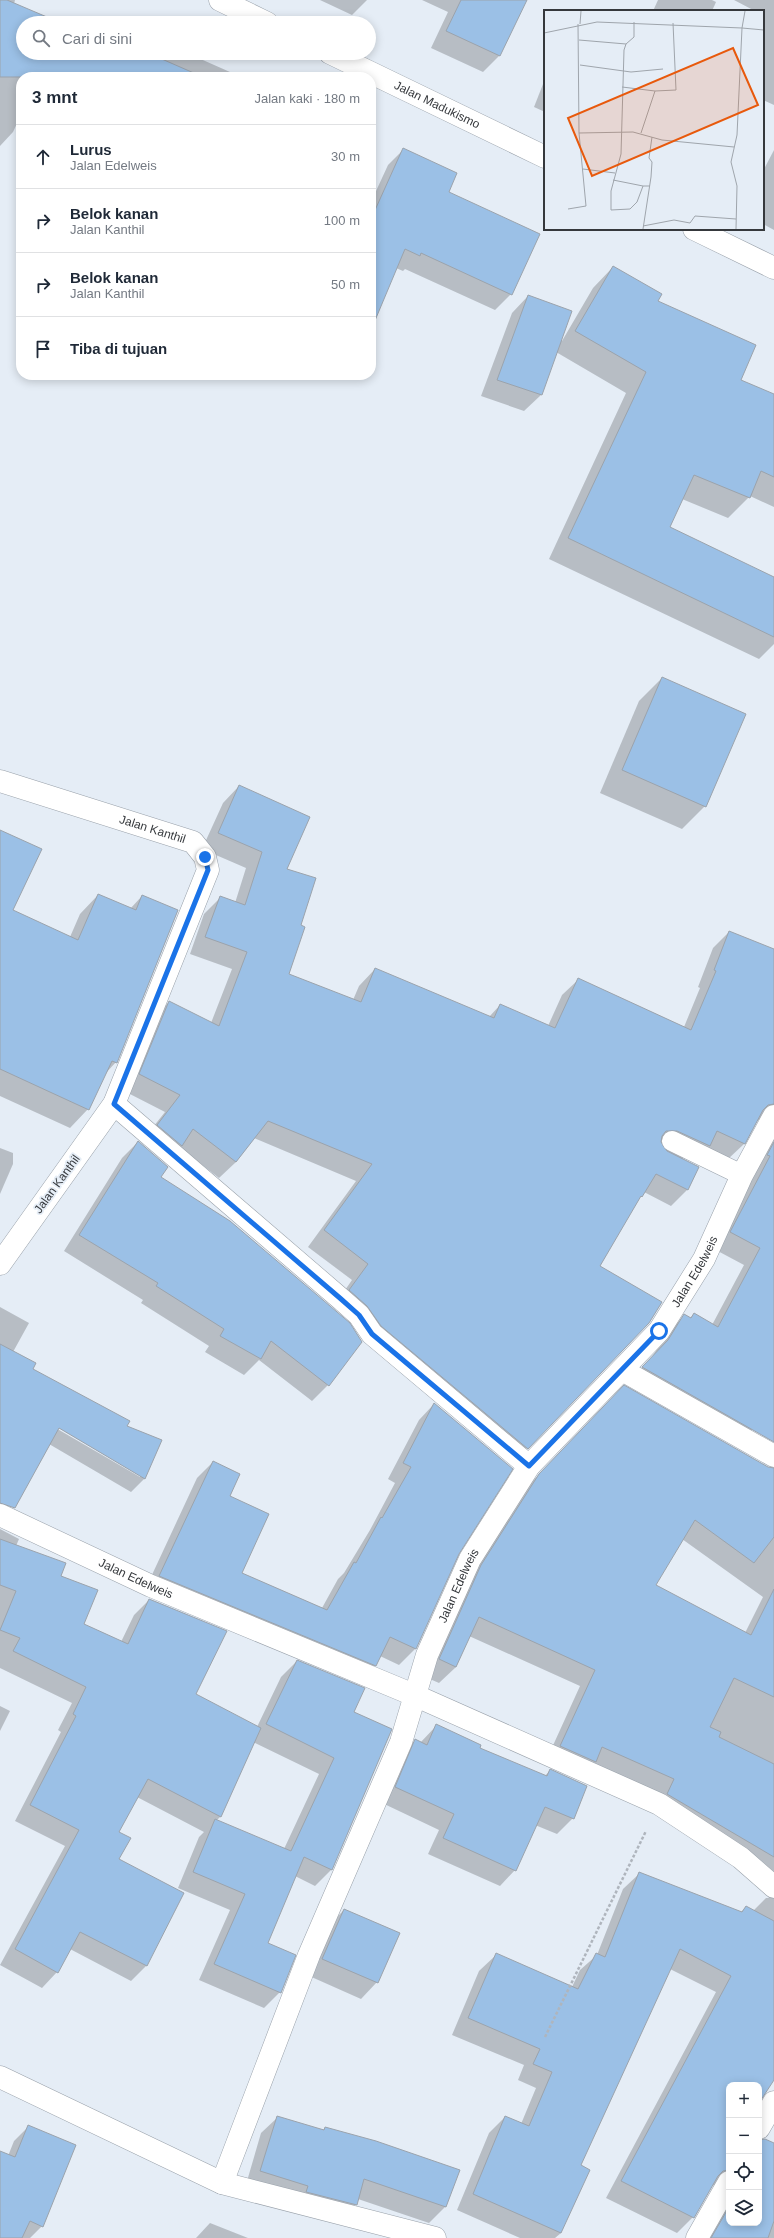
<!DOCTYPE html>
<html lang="id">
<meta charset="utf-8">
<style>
:root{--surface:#fff;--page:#f2f2f3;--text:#1f2937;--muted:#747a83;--line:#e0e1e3}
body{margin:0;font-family:Arial,sans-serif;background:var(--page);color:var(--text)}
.controls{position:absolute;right:12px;bottom:12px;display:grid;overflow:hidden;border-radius:8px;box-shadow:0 2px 10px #0003}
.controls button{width:36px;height:36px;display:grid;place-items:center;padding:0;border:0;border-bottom:1px solid var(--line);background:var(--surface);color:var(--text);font:20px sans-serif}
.stop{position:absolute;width:12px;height:12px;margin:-9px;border:3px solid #1a73e8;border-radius:50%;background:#fff}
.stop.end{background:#1a73e8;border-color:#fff;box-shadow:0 1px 4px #0008}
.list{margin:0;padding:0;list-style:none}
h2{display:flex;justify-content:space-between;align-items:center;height:52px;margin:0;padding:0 16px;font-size:17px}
h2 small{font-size:13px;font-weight:400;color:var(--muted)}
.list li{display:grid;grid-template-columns:26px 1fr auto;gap:12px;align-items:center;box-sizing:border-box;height:64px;padding:0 16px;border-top:1px solid var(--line)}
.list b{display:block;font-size:15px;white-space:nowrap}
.list p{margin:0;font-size:13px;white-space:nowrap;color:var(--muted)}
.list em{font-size:13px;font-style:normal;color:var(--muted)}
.icon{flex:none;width:22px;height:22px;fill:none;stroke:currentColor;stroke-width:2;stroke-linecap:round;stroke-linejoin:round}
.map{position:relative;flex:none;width:774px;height:2238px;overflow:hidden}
.search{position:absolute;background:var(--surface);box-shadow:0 2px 10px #0003;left:16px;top:16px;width:360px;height:44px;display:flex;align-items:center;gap:10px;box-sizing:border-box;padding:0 14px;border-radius:22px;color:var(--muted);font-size:15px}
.panel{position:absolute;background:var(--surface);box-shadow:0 2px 10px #0003;left:16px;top:72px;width:360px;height:308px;border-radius:16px}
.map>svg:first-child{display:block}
.shadow{fill:#0003;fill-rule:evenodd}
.building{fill:#9bc0e6;stroke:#9ba3ac}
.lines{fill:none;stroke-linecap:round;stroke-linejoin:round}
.service-casing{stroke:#99a1aa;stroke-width:21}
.minor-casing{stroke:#99a1aa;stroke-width:23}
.tertiary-casing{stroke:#99a1aa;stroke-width:23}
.path{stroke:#afb5bd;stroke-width:2.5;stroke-dasharray:3 2;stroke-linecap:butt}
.service{stroke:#fff;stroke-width:20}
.minor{stroke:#fff;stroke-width:22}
.tertiary{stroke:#fff;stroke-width:22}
.route{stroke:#1a73e8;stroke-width:5}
.labels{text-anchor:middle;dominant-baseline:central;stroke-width:3.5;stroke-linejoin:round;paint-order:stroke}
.street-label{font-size:12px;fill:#35383c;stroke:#e5edf6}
.inset-road{fill:none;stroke:#9fa5ac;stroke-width:1}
.view{fill:#e8590c;fill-opacity:0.15;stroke:#e8590c;stroke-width:2}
.inset-edge{fill:none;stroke:#35383c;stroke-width:2}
</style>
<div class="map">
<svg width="774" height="2238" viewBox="0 0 774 2238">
<rect width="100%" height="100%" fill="#e5edf6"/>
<g class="shadow">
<polygon points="0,0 15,0 14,4 59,23 23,23 23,53 145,53 160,59 166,53 187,53 230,72 228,77 21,77 21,115 13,132 0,146"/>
<polygon points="320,0 367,0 352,15"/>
<polygon points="422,0 526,0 500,55 483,72 431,48 448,12"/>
<polygon points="658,0 712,0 716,2 712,11 653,11"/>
<polygon points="734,0 774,0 774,105 763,100 763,20 765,16 763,11 755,11"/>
<polygon points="71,20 77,23 68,23"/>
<polygon points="545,79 545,112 534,107"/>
<polygon points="404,149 447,193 511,294 495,310 405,269 403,271 396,268 371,295 371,202 388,165"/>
<polygon points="774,150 774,230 763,224 763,171"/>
<polygon points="613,267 656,301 740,380 774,395 774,507 750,496 728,518 682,499 669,527 774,578 774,644 759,659 549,559 626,393 556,352 541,395 524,411 481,396 512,313 528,296 562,341 593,288"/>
<polygon points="662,678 705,806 682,829 600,793 639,701"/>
<polygon points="239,786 285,869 300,926 287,974 353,1000 359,986 375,969 489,1017 500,1005 548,1026 562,995 579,979 684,1027 700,988 698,987 713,948 729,932 774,950 774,1393 753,1429 736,1446 627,1383 652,1357 668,1332 684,1316 689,1319 694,1314 712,1325 744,1265 714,1249 763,1121 758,1120 744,1144 727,1160 706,1149 693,1162 683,1158 683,1159 698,1168 687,1190 671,1206 644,1192 636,1202 599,1267 527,1448 511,1464 334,1306 352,1280 308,1247 356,1181 254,1138 236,1162 219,1178 179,1147 142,1141 165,1112 124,1091 153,1018 169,1002 211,1023 232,969 190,954 204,914 220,898 235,903 246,868 202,849 223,803"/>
<polygon points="0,831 12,911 70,937 80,914 98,895 130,909 142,896 116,1062 105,1074 88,1109 70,1128 0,1096"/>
<polygon points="138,1142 160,1177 328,1385 312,1401 259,1360 244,1375 205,1352 209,1346 141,1303 143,1300 64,1251 122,1158"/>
<polygon points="0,1148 13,1153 13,1164 0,1194"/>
<path d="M0,1307L29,1323L13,1352L32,1369L126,1426L145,1478L131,1492L49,1444L0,1494ZM55,1425L140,1475V1477L54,1427Z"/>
<path d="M608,1403L774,1471V2078L759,2101V2085H729V2223H759V2140H765L774,2144V2238H705L719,2187L712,2185L693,2217L677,2233L606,2198L716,1992L670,1969L580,2165L561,2233L555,2238H520L457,2210L489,2133L505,2117L521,2124L536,2088L518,2080L524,2065L452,2035L479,1971L496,1955L572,1987L580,1970L597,1955L623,1889L640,1873L740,1913L746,1907L753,1911L766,1898H769L763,1891L769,1879L651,1810L545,1763L580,1686L469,1636L456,1667L439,1683L423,1676L465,1582L523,1491ZM682,1539L763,1597L745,1633L654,1586Z"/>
<polygon points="434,1404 458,1553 415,1649 399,1665 380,1656 375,1665 359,1681 144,1592 197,1478 213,1462 229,1496 241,1573 322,1608 338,1579 344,1573 370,1530 395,1483 388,1479 419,1420"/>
<path d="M0,1529L19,1539L16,1546L60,1577L83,1625L121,1642L134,1615L149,1600L194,1695L257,1727L281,1677L297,1661L353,1712L391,1729L331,1870L315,1886L295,1876L267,1944L280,1992L264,2008L199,1980L230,1910L178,1888L199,1837L204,1832L137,1797L118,1832V1860L146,1966L131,1981L70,1949L57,1972L42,1988L0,1965L65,1846L15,1821L61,1732L58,1730L72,1703L0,1668ZM253,1742L319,1774L284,1849L216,1821L220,1817Z"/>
<polygon points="0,1706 10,1711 0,1731"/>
<polygon points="437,1725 479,1748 545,1776 550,1770 573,1818 557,1834 535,1825 515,1870 500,1886 428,1854 439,1830 380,1802 399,1756 415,1741 420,1743"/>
<polygon points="344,1910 377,1982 361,1999 307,1975 328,1926"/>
<polygon points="278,2117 322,2131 325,2128 445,2207 429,2223 358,2199 356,2204 340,2221 245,2188 261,2133"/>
<polygon points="28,2127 42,2226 30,2238 0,2238 0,2152 8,2156 14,2141"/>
<polygon points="210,2223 248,2238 196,2238"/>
</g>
<g class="building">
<polygon points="0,0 7,0 61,23 23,23 23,53 148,53 203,77 0,77"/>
<polygon points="461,0 527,0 500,56 446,31"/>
<polygon points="403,148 457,173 449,192 540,234 512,295 421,253 420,256 405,249 371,330 371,219"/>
<polygon points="613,266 662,294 658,301 756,345 741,380 774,394 774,477 761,471 750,498 694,475 670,527 774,577 774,637 568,538 646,372 575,331"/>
<polygon points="528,295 572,311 542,395 497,380"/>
<polygon points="662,677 746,714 706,807 622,770"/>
<polygon points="239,785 310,817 287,869 316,878 301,925 305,927 289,974 361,1002 375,968 494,1018 500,1004 555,1028 578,978 691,1030 716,971 714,970 729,931 774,949 774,1104 768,1105 763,1110 745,1144 717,1131 710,1146 677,1131 666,1131 662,1136 661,1142 667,1151 699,1167 688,1190 656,1174 642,1197 641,1196 600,1266 662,1302 649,1323 528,1449 381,1326 367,1306 349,1290 368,1264 324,1230 372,1164 268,1121 236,1162 193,1129 182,1146 157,1125 180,1095 139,1074 169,1001 219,1026 247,952 205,937 220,896 245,905 262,852 218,833"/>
<polygon points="0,830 42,849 13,910 78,940 98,894 136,910 142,895 178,910 117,1063 112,1061 89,1110 0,1069"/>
<polygon points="138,1141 168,1167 161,1177 230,1221 350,1323 362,1342 329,1386 271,1341 261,1359 220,1336 224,1329 156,1286 158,1283 79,1235"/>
<polygon points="774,1142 774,1442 642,1367 668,1340 684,1314 691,1318 694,1313 718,1327 760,1248 730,1232 770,1156 767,1155"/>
<polygon points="0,1344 36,1363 33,1369 130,1421 127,1426 162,1440 145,1479 59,1428 15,1508 0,1503"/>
<polygon points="624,1385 768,1467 774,1468 774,1537 754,1563 695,1520 656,1585 751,1635 774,1589 774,1697 734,1678 710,1727 721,1732 719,1737 774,1764 774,1857 667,1794 674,1779 602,1747 596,1762 560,1746 595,1670 479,1617 456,1667 439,1659 481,1565 539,1474"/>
<polygon points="434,1403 513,1469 459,1554 416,1649 390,1637 376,1666 159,1576 213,1461 240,1474 230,1496 269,1514 242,1573 327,1610 354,1562 356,1563 381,1517 382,1518 411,1467 403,1463"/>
<polygon points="0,1539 66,1563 61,1576 98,1590 84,1624 128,1644 149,1599 227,1631 196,1694 261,1728 221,1817 148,1779 119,1832 131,1838 119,1859 184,1893 147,1966 80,1932 58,1973 15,1949 79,1830 30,1805 76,1716 73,1714 86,1687 13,1651 20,1638 0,1630 16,1591 0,1585"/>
<polygon points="297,1660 365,1688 354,1712 392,1729 332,1870 304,1857 268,1943 296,1955 281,1993 214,1964 245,1894 193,1872 215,1819 291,1851 334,1758 266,1724"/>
<polygon points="436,1724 481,1745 480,1748 547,1776 550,1769 587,1786 574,1819 545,1807 516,1871 443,1838 454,1814 395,1787 415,1739 427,1745"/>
<polygon points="639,1872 742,1912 746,1906 774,1921 774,2080 759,2103 759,2085 729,2085 729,2170 723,2171 718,2176 694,2218 621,2181 731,1976 680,1949 581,2165 590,2170 561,2233 473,2194 505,2116 529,2126 552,2072 533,2064 540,2049 468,2018 496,1953 578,1989 596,1953 605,1957"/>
<polygon points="344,1909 400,1933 378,1983 322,1959"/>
<polygon points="277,2116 324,2130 325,2127 376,2141 460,2170 446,2207 364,2179 357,2205 306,2192 308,2186 260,2171"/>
<polygon points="28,2125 76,2145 43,2227 30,2221 22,2238 0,2238 0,2151 15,2157"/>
<polygon points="765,2139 774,2143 774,2221 768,2238 711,2238 729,2207 729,2223 759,2223 759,2140"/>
</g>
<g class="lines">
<defs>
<polyline id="service" points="672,1141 742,1175"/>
<g id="minor">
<path id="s1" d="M0,781L193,842L205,857L208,870L114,1104L0,1264"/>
<polyline points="114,1104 341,1299 359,1315 372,1334 529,1466"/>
<polyline points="622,1370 774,1456"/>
<path id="s2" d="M0,1515L151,1586L414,1695L659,1804L741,1858L774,1887"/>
<polyline points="0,2077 222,2183 435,2238"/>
<polyline points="759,2128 774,2102"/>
<path id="s3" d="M222,2183L309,1955L401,1742L427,1655L470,1559L529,1466L659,1331L704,1259L742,1175L774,1116"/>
<polyline points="697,2238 729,2182"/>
</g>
<g id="tertiary">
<polyline points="220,0 267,23"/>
<path id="s4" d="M330,53L545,157"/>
<polyline points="694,229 774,268"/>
</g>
</defs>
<use href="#service" class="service-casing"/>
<use href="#minor" class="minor-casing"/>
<use href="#tertiary" class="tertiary-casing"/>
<polyline class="path" points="545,2037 646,1831"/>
<use href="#service" class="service"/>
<use href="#minor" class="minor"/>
<use href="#tertiary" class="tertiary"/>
</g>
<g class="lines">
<polyline class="route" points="205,857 208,870 114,1104 341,1299 359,1315 372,1334 529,1466 659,1331"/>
</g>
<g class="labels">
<g class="street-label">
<text stroke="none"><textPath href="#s4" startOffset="119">Jalan Madukismo</textPath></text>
<text stroke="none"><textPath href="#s1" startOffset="160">Jalan Kanthil</textPath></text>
<text transform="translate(57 1184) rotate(-54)">Jalan Kanthil</text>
<text stroke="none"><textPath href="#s3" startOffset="1039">Jalan Edelweis</textPath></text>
<text stroke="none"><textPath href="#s2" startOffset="150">Jalan Edelweis</textPath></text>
<text stroke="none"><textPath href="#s3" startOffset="643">Jalan Edelweis</textPath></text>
</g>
</g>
<g transform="translate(544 10)">
<rect width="220" height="220" fill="#e5edf6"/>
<path class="inset-road" d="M90,12V27L82,34L80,40L77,144L67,181V200L86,199L93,192L99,176H106M36,14L37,1M0,23L53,12L198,18L201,1M35,30L82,34M36,55L87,62L119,59M78,77L111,81L132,80L129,13M35,123L89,122L118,130L190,137M97,123L111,81M39,159L71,163M69,170L99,176M24,199L42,196L35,123L34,14M99,216L130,210L146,213L151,206L192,209M99,219L107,167L108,152L105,148L108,127M192,219L193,176L187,152L193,125L198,18L220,20"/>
<path class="view" d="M189,38L214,95L48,166L24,108Z"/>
<rect width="220" height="220" class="inset-edge"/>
</g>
</svg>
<div class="controls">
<button>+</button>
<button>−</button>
<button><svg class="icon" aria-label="locate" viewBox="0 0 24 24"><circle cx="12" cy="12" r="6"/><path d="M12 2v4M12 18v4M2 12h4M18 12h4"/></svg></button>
<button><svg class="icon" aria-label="layers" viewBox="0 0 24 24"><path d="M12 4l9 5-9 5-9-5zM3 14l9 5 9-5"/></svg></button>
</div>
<div class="stop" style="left:659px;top:1331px"></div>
<div class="stop end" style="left:205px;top:857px"></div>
<div class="search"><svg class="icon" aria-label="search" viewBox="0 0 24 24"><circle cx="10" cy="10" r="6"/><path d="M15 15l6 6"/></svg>Cari di sini</div>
<section class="panel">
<h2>3 mnt<small>Jalan kaki · 180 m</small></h2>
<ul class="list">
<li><svg class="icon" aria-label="ahead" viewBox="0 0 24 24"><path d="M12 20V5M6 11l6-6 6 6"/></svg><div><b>Lurus</b><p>Jalan Edelweis</p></div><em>30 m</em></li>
<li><svg class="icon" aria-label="right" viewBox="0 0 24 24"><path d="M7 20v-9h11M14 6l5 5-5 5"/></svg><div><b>Belok kanan</b><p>Jalan Kanthil</p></div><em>100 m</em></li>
<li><svg class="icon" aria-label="right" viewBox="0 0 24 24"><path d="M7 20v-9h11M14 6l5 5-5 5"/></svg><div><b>Belok kanan</b><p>Jalan Kanthil</p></div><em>50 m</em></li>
<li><svg class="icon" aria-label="arrive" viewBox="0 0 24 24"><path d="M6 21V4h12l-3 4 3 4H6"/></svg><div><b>Tiba di tujuan</b></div></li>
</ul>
</section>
</div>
